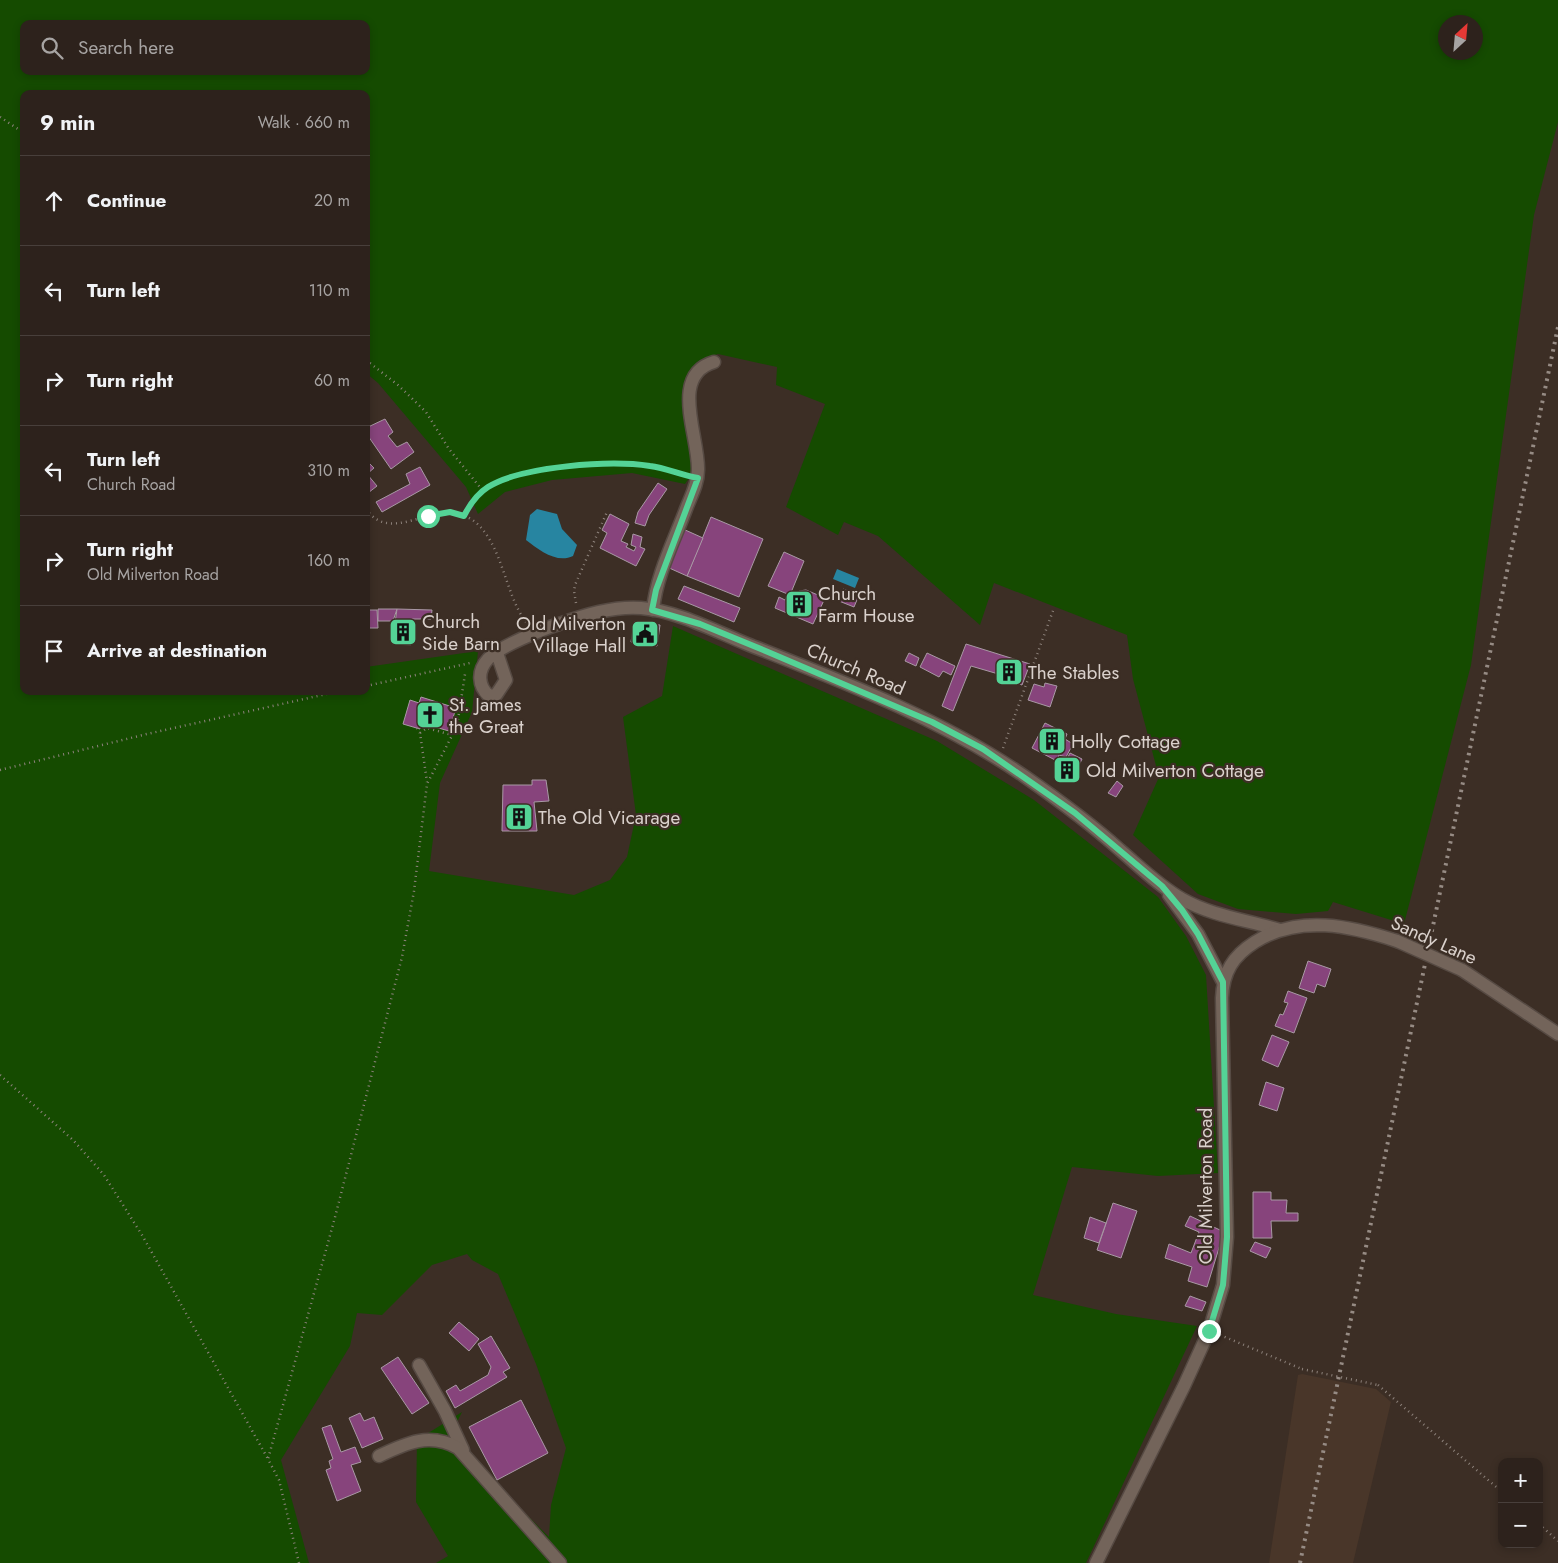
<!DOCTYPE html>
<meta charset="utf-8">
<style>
:root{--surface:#2d221c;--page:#352a25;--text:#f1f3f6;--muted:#a7a4a3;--line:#483f3b}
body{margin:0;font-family:Jost,sans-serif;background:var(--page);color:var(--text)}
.controls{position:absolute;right:15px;bottom:15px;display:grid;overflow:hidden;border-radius:10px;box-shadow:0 2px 8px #0003}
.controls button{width:45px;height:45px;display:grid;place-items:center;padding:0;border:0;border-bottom:1px solid var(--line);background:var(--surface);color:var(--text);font:25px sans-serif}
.compass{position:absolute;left:1438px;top:15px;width:45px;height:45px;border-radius:50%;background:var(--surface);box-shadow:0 2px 8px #0003;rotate:26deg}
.stop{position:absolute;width:15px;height:15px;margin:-11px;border:4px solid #54d396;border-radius:50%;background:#fff}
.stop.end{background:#54d396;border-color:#fff;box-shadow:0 1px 5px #0008}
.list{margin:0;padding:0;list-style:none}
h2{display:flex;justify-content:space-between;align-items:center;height:65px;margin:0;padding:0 20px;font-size:21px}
h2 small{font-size:16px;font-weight:400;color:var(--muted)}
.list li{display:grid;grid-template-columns:32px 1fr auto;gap:15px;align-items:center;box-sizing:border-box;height:90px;padding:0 20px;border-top:1px solid var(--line)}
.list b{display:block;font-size:19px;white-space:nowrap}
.list p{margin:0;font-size:16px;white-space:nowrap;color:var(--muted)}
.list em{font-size:16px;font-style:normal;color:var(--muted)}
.icon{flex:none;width:28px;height:28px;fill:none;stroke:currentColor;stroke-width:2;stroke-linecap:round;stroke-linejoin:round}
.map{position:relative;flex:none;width:1558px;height:1563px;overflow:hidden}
.search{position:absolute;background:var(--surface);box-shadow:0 2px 8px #0003;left:20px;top:20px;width:350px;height:55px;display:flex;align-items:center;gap:12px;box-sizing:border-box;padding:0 18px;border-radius:10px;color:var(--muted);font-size:19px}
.panel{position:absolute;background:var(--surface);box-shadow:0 2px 8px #0003;left:20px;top:90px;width:350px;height:605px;border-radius:10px}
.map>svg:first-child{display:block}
.built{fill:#493629}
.green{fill:#154b00;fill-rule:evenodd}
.water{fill:#2785a1}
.building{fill:#87447c;stroke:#a999a5}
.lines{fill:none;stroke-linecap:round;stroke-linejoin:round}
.minor-casing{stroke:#564a43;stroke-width:15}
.path{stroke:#8e837c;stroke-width:2.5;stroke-dasharray:1 4;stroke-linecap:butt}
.minor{stroke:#73645a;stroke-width:12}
.rail{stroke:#968b84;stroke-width:4;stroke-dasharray:2.5 5;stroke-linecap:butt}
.minor-bridge-casing{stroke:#564a43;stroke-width:15;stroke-linecap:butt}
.path-bridge{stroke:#8e837c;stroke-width:2.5;stroke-dasharray:1 4;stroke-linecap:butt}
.minor-bridge{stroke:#73645a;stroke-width:12}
.route{stroke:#54d396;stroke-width:6}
.labels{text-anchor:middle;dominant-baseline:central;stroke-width:4.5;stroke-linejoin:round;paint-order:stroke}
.poi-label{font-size:19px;fill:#dad1cc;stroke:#3c2e25;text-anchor:start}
.street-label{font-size:19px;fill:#dad1cc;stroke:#3c2e25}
</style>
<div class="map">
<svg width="1558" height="1563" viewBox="0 0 1558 1563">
<rect width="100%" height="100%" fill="#3c2e25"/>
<polygon class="built" points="1302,1374 1376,1389 1391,1402 1353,1563 1269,1563 1298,1375"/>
<path class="green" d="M0,0H1558V122L1534,215L1471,665L1404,924L1333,902L1328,911L1296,914L1238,909L1198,894L1133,835L1159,777L1133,679L1127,635L994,583L980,625L878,536L844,522L838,535L786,507L825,404L776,385L777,367L718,354L697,362L685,382L694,471L685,484L632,473L552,480L505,492L478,514L466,487L378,383L366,373V94H24V691H366V667L478,651L472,712L440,783L429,871L574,895L610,880L627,857L636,815L623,717L662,696L673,626L937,741L1034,800L1158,897L1186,936L1206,975L1218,1173L1158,1176L1072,1167L1033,1295L1116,1314L1197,1326L1086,1563H436L448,1556L416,1502L417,1440L462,1412L457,1422L471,1453L502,1490L549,1537L551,1505L566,1448L536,1364L498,1274L472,1260L467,1254L432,1265L382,1315L357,1313L350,1346L281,1460L309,1563H0ZM1446,22H1476V52H1446ZM24,24H366V71H24Z"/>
<g class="water">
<path d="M537,509L557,514L562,529L577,545L573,556C557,564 539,550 526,540L530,515Z"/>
<polygon points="837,569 859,578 855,588 833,579"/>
</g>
<g class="building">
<polygon points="385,419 393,432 388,436 397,447 407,442 414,452 391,469 366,433 366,428"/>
<polygon points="366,460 374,468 367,474 377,486 368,493 366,491"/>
<polygon points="420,467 430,485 382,512 376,502 410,484 406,474"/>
<polygon points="658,483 667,489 649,515 645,526 635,523 638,512"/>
<polygon points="610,514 629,524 621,541 628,544 626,547 634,551 636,547 631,545 633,534 642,537 640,547 645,549 636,566 600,548 607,533 602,530"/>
<polygon points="711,517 763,539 739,597 687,576"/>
<polygon points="683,529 703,538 687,576 667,567"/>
<polygon points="784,552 804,561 790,595 768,586"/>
<polygon points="684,586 740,608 734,622 678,599"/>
<polygon points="843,589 859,595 854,607 839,601"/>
<polygon points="806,590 825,598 813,624 775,608 779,597 785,600 787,596 795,599 799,591"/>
<polygon points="378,609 397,609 393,621 378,621"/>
<polygon points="397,609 432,610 431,619 412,619 411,645 392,644"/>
<polygon points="366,610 377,610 378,628 366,628"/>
<polygon points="634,622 660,625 657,646 631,642"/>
<polygon points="966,644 1030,664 1022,685 1011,681 1012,678 971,666 953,711 942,706"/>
<polygon points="909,653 919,658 916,666 905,661"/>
<polygon points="927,653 955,666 951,675 943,671 939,677 920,667"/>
<polygon points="1045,683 1057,686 1050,707 1028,700 1034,684 1044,687"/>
<polygon points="421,697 456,708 449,731 421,723 420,729 403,724 410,700 419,703"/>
<polygon points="1045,723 1067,734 1065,739 1073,744 1066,757 1059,755 1057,761 1032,748"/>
<polygon points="1070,753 1082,759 1071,782 1055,775 1060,762 1064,765"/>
<polygon points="532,780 546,780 549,801 534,802 537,831 502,831 503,785 532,785"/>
<polygon points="1117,781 1123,786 1116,797 1108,793"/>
<polygon points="1308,961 1331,969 1325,987 1317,984 1314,993 1299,988"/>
<polygon points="1288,991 1307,998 1294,1033 1275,1026 1280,1014 1283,1015 1288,1003 1284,1002"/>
<polygon points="1272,1035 1289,1042 1278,1067 1262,1060"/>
<polygon points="1266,1082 1284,1088 1277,1111 1259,1105"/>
<polygon points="1253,1192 1271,1192 1271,1200 1287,1200 1286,1213 1298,1213 1298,1221 1271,1221 1272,1238 1253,1238"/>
<polygon points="1113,1203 1137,1211 1121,1258 1097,1250"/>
<polygon points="1190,1216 1220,1230 1223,1235 1207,1287 1188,1281 1192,1267 1165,1258 1169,1244 1191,1253 1199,1232 1185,1226"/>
<polygon points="1090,1217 1106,1223 1099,1243 1084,1238"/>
<polygon points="1255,1242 1271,1248 1266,1258 1250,1251"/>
<polygon points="1190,1296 1206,1302 1202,1311 1185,1306"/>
<polygon points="459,1322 479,1339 469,1351 449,1333"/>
<polygon points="491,1336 510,1368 503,1372 507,1377 455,1408 446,1391 456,1385 460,1391 488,1375 491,1367 478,1344"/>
<polygon points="398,1357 429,1403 412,1414 381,1368"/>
<polygon points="521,1400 548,1453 497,1480 469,1427"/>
<polygon points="360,1413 364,1421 374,1417 383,1439 362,1448 349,1418"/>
<polygon points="331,1425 341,1452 355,1447 361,1462 351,1465 361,1491 337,1501 326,1470 331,1468 329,1461 333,1459 322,1428"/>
</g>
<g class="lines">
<defs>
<g id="minor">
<path d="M653,610C656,576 674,541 686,509C691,496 698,484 698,470C699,436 669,375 714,362"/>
<path d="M497,653L506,680L496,695L489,696C478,686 477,671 488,659C498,647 543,629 559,624C585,615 613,606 641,608C677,611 713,630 747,644C841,681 940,718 1024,776C1057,799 1090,823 1120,850C1140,867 1159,886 1182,899C1212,916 1247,920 1280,930"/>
<polyline points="1169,895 1198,934 1223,982"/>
<polyline points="1462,970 1558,1034"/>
<polyline points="419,1365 445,1411 463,1450"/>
<path d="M379,1456C406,1443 430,1432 458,1448L560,1563"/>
<path d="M1096,1563L1184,1386L1209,1331L1223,1285L1227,1237L1222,998C1223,972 1233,956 1255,942C1299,914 1351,926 1397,941"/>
</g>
</defs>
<use href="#minor" class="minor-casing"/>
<g class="path">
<polyline points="0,117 24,133"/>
<polyline points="366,360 398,385 426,412 449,449 483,491"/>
<path d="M366,509C390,544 431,503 463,515C502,530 503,593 526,622"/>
<path d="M464,516C470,504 477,494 488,487C521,467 605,461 643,465C657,466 670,470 684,475"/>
<polyline points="576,603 574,591 575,585 607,512"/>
<polyline points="366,686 470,663"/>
<polyline points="417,728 420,733 427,782"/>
<polyline points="420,733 427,728 452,735"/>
<polyline points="1003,748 1054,608"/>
<polyline points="0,770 147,734 340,691"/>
<polyline points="0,1075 73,1140 104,1175 142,1235 268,1459"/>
<polyline points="1220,1335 1302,1369"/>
<polyline points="1378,1385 1502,1492"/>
<polyline points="1539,1524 1558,1541"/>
<polyline points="299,1563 279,1480 268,1459 334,1221 402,957 414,891 427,784 457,726 465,674 467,673"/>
</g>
<use href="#minor" class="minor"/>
<polyline class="rail" points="1300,1563 1558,327"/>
<defs>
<polyline id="minor-bridge" points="1397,941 1462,970"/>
</defs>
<use href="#minor-bridge" class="minor-bridge-casing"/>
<polyline class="path-bridge" points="1302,1369 1378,1385"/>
<use href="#minor-bridge" class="minor-bridge"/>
</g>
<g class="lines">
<path class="route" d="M428,516L450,512L464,516C470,504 477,494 488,487C522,466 610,460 650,466C666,468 681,475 698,478L656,590L652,610L700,624L768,652L932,722L983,749L1075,813L1162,886L1182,910L1198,934L1223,982L1227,1237L1223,1285L1209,1331"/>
</g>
<defs>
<symbol id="building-square" viewBox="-11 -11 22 22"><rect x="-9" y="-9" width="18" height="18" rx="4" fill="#54d396" stroke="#3c2e25"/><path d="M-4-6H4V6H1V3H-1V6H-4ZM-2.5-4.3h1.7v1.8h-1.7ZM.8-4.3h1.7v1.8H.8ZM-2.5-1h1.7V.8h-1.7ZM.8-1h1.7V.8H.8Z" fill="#111"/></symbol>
<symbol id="civic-square" viewBox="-11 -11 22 22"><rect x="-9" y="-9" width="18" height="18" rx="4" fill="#54d396" stroke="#3c2e25"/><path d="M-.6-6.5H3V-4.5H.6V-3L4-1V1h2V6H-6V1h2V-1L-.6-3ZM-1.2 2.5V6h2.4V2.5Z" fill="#111"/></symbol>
<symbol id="church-square" viewBox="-11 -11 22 22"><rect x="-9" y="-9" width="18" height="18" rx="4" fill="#54d396" stroke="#3c2e25"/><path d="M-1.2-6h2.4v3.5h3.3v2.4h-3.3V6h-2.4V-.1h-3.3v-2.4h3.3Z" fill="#111"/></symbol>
</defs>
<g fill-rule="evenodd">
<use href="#building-square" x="783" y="588" width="32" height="32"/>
<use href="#building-square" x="387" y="616" width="32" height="32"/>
<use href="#civic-square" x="629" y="618" width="32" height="32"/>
<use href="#building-square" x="993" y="656" width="32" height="32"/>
<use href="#church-square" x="414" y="699" width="32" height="32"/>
<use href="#building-square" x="1036" y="725" width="32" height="32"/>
<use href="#building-square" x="1051" y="754" width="32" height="32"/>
<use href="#building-square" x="503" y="801" width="32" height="32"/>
</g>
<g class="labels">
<g class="poi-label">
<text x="818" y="593">Church<tspan x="818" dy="22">Farm House</tspan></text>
<text x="422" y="621">Church<tspan x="422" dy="22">Side Barn</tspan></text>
<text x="626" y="623" text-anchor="end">Old Milverton<tspan x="626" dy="22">Village Hall</tspan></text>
<text x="1028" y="672">The Stables</text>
<text x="449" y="704">St. James<tspan x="449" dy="22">the Great</tspan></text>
<text x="1071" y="741">Holly Cottage</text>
<text x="1086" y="770">Old Milverton Cottage</text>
<text x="538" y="817">The Old Vicarage</text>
</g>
<g class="street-label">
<text transform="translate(856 669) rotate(23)">Church Road</text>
<text transform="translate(1434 940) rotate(24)">Sandy Lane</text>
<text transform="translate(1205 1186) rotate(-90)">Old Milverton Road</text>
</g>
</g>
</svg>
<div class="controls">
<button>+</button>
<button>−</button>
</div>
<svg class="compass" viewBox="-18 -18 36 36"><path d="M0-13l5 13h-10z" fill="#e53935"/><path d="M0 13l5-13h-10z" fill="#a7a4a3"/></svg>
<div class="stop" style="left:428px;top:516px"></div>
<div class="stop end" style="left:1209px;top:1331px"></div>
<div class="search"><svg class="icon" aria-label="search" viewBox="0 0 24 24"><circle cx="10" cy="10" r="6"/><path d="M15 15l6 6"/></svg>Search here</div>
<section class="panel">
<h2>9 min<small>Walk · 660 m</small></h2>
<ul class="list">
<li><svg class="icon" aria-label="ahead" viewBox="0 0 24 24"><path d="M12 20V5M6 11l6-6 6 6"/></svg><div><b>Continue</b></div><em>20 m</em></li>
<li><svg class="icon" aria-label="left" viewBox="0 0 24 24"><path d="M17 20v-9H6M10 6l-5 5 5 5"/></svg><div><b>Turn left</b></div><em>110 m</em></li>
<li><svg class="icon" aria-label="right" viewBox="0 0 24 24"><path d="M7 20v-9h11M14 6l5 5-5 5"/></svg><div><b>Turn right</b></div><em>60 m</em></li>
<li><svg class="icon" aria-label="left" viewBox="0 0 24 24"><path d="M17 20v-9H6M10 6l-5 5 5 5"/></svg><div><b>Turn left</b><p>Church Road</p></div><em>310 m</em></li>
<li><svg class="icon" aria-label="right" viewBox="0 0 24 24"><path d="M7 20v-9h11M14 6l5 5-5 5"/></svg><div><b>Turn right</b><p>Old Milverton Road</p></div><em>160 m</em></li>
<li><svg class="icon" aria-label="arrive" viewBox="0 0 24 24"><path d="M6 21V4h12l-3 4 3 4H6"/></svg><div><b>Arrive at destination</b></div></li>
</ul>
</section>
</div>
